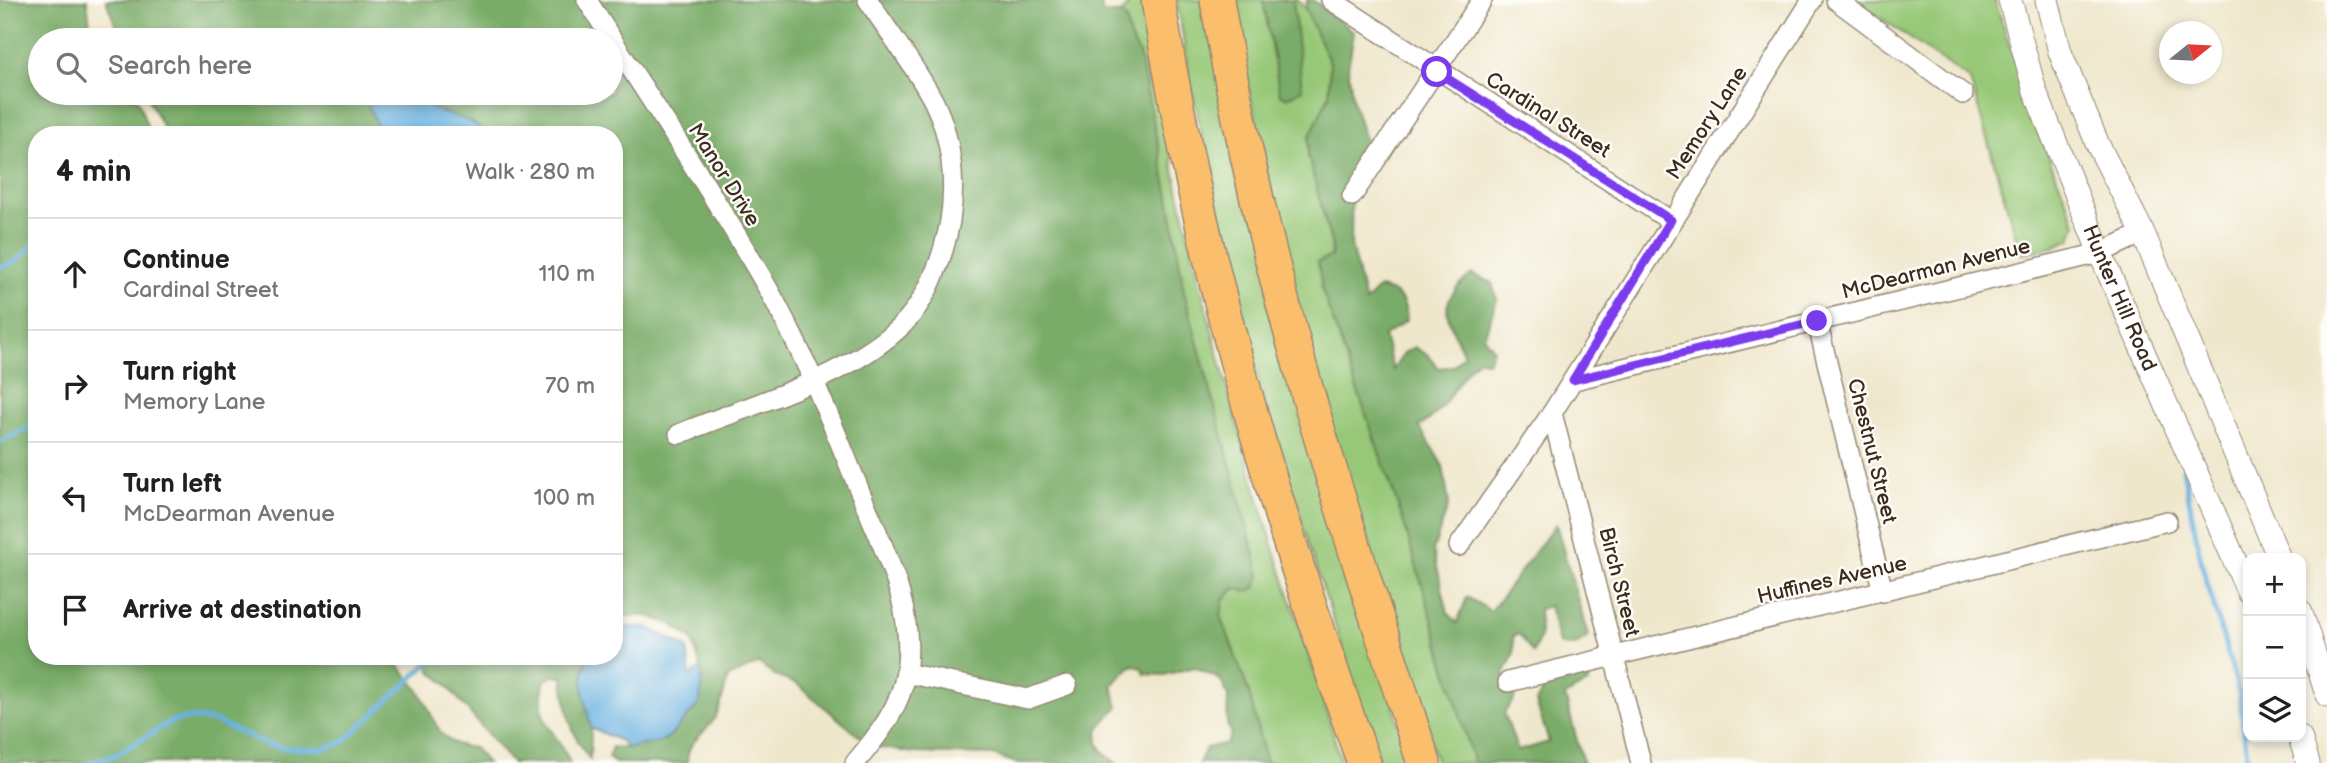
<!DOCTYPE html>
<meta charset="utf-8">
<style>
:root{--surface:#fff;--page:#f6f6f6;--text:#202124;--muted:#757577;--line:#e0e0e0}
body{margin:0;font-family:"Balsamiq Sans",sans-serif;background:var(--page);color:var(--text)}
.controls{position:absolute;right:21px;bottom:21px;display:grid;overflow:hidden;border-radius:14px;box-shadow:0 4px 10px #0003}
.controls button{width:63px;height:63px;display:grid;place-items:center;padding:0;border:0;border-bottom:2px solid var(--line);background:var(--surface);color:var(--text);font:35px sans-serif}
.compass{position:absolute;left:2159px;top:21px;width:63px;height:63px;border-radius:50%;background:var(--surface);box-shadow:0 4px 10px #0003;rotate:72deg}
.stop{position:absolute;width:21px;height:21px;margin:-16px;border:5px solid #7c3aed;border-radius:50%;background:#fff}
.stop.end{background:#7c3aed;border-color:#fff;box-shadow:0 2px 7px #0008}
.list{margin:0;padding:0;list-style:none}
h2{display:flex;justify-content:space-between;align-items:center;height:91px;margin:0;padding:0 28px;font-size:30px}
h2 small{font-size:23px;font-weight:400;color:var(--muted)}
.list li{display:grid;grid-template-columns:46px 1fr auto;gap:21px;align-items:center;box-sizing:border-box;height:112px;padding:0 28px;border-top:2px solid var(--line)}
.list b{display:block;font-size:26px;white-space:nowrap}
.list p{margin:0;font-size:23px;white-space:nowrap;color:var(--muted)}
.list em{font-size:23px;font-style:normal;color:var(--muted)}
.icon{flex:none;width:38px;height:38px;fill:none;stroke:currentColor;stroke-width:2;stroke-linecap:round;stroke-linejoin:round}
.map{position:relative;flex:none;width:2327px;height:763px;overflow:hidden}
.search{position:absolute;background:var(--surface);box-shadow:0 4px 10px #0003;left:28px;top:28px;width:595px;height:77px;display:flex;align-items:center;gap:18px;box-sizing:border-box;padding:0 24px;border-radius:38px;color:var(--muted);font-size:26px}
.panel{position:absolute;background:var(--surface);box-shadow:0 4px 10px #0003;left:28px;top:126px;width:595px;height:539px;border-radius:28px}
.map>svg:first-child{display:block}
.green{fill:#97c877;stroke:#69794a;stroke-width:2}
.forest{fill:#79ac68;stroke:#5a6b43;stroke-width:2}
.water{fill:#66b0df;stroke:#506d7e;stroke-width:2}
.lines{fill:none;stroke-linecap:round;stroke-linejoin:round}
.stream{stroke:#66b0df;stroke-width:5}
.minor-casing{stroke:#958875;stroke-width:22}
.tertiary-casing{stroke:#958875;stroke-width:25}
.motorway-casing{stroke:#958875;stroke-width:36}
.minor{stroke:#fff;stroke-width:19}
.tertiary{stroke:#fff;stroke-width:23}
.motorway{stroke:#fabe6d;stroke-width:33}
.route{stroke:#7c3aed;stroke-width:9}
.labels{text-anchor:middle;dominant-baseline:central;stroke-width:5;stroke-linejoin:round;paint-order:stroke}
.street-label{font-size:21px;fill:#3b2a1e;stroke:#fdfcf7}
</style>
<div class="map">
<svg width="2327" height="763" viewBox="0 0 2327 763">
<rect width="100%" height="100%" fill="#fdfcf7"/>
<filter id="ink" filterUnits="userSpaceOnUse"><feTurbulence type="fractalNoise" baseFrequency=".0143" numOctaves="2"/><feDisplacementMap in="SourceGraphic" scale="14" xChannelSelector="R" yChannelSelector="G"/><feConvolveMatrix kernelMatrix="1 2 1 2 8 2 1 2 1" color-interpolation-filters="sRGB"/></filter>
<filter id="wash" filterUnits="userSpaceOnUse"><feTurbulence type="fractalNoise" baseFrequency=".00686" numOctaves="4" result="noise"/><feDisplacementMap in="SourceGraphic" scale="28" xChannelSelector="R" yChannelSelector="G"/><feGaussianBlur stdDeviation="1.57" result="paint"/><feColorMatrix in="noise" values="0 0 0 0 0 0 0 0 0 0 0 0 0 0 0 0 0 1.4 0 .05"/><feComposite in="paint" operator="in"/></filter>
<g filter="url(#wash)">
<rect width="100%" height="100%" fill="#efe7cc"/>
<g class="green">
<path d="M1123,0H1142C1168,163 1207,322 1253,480C1280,575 1316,667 1341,763H1266L1249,693L1221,616L1223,600L1236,588L1240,504L1184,292L1170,202L1139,54L1130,38L1126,19L1121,14L1128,7Z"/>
<polygon points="1177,0 1204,0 1409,763 1380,763 1275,441 1243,320 1189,76"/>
<polygon points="1230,0 1263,0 1280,94 1293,0 1298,0 1305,9 1330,63 1329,95 1309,138 1308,156 1332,246 1322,290 1403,520 1474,763 1437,763 1304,345"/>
<polygon points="1855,0 1995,0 2029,109 2076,224 2071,239 2053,247 2021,254 1970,80"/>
</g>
<g class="forest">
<path d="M0,0H87L90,25L99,40H40V93H127L138,100L150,135H37V656H391C400,668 411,679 419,691C436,717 434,745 474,748L487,763H0Z"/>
<path d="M106,0H1101L1102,13L1121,14L1126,19L1130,38L1139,54L1170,202L1184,292L1260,575L1256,587L1247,592L1235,588L1223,600L1221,616L1249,693L1266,763H1199L1206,748L1228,743L1231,732L1227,724L1228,697L1221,680L1195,667L1164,675L1145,674L1142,668L1132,665L1112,685L1118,708C1094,727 1088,745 1117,763H1016L993,755L915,753L876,747L860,737L797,684L775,676L759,663L728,677C724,690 721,710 713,721C702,737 687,740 687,763H615L608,758L612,747L626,748L660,742L671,735L699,704L702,687L701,668L692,639L672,624L648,616H614V135H167L145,93H611V40H121Z"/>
<polygon points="1263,0 1293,0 1302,89 1288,98 1280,94"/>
<path d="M1307,0H1313L1354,32L1348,68L1353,102L1368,150L1363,165L1352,173L1351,246L1365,302L1379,288C1400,292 1405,300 1407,320L1384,336L1393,370L1404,353L1414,347L1429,356L1438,368L1453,366L1464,355C1447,316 1434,304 1472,274L1492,283L1497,300L1484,337L1493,349L1488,362L1479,359C1455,377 1447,413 1419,426L1443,466L1449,504L1433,550L1448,613L1457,623L1467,597L1491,611L1556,524L1588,636C1580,646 1571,648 1559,644L1549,606L1539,609L1540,638L1533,653L1519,634L1513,636L1514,654L1504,674L1515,698L1504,713L1518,751L1549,742L1536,702L1545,686L1589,673L1588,683L1565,696L1583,763H1474L1403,520L1322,290L1318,262L1331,256L1332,246L1308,156L1309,138L1329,95L1330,63L1305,9Z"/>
<path d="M425,656H589C576,682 589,703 591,729C591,739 590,749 590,759C570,736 566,707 563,677L553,676L544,681C536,731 553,722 570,763H512L445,683L432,673Z"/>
</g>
<g class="water">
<path d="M363,93H415C438,123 466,109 486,135H381Z"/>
<path d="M614,627H647L687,648L690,676L701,668L702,687L699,704L671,735L660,742L626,748L623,742L591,728C586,704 577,680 589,656H614Z"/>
</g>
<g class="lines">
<g class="stream">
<polyline points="0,267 16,261 37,242"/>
<polyline points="0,441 29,428 37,428"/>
<polyline points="2183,469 2202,565 2239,692 2248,763"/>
<polyline points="88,763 115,755 172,721 193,718 214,721 266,744 284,748 323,749 343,742 436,656"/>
</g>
</g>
</g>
<g filter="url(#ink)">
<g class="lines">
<defs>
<g id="minor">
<path d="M587,0C645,92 707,183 762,278C802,347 831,421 861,494C884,550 916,609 906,672C901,707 877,737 855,763"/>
<polyline points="1331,0 1671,221"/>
<polyline points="1836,0 1963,94"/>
<polyline points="1352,196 1482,0"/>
<polyline points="1817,321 1883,592"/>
<polyline points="1574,380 2100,253 2143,233"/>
<polyline points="1552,413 1641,763"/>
<path d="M679,434C749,405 842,380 898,329C927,303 943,259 950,221C956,183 952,138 934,102C916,67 889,33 868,0"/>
<polyline points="1459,546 1552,413 1812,0"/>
<polyline points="906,673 1028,699 1067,685"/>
<polyline points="1508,682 2167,521"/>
</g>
<g id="tertiary">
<path id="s1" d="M2010,0L2035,91L2100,253L2248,591"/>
<polyline points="2047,0 2060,52 2098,145 2143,233 2279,558"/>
<polyline points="2301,612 2327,695"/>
<polyline points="2300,737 2308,763"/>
</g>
<g id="motorway">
<path d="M1158,0C1200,261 1275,514 1364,763"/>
<path d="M1217,0C1260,262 1341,512 1424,763"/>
</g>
</defs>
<use href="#minor" class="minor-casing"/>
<use href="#tertiary" class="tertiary-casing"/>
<use href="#motorway" class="motorway-casing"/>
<use href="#minor" class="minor"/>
<use href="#tertiary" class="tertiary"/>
<use href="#motorway" class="motorway"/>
</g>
</g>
<g class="lines" filter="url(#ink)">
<polyline class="route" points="1437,72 1671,220 1573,380 1817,321"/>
</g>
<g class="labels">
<g class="street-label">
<text transform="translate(1548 115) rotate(32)">Cardinal Street</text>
<text transform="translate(1707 123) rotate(-57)">Memory Lane</text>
<text transform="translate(724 175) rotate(58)">Manor Drive</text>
<text transform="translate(1936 269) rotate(-14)">McDearman Avenue</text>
<text stroke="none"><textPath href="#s1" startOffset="318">Hunter Hill Road</textPath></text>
<text transform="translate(1872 451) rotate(76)">Chestnut Street</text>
<text transform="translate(1832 580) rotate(-13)">Huffines Avenue</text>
<text transform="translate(1619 582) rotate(76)">Birch Street</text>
</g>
</g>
</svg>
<div class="controls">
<button>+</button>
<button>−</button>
<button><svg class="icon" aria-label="layers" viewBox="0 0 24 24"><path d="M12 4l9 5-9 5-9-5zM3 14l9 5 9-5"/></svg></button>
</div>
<svg class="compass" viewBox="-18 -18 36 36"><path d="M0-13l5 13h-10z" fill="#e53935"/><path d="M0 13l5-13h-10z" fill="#757577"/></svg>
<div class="stop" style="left:1437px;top:72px"></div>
<div class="stop end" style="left:1817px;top:321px"></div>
<div class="search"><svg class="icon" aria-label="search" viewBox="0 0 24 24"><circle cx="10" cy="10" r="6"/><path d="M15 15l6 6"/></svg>Search here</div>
<section class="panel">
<h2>4 min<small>Walk · 280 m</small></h2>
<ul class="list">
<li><svg class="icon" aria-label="ahead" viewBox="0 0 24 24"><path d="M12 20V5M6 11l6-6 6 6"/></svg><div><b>Continue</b><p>Cardinal Street</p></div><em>110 m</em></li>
<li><svg class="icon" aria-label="right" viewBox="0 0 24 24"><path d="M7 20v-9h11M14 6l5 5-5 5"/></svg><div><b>Turn right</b><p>Memory Lane</p></div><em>70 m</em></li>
<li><svg class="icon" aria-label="left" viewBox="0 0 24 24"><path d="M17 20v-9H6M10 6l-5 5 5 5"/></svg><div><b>Turn left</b><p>McDearman Avenue</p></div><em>100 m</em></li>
<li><svg class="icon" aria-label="arrive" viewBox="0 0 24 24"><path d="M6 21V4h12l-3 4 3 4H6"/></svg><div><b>Arrive at destination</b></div></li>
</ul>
</section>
</div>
